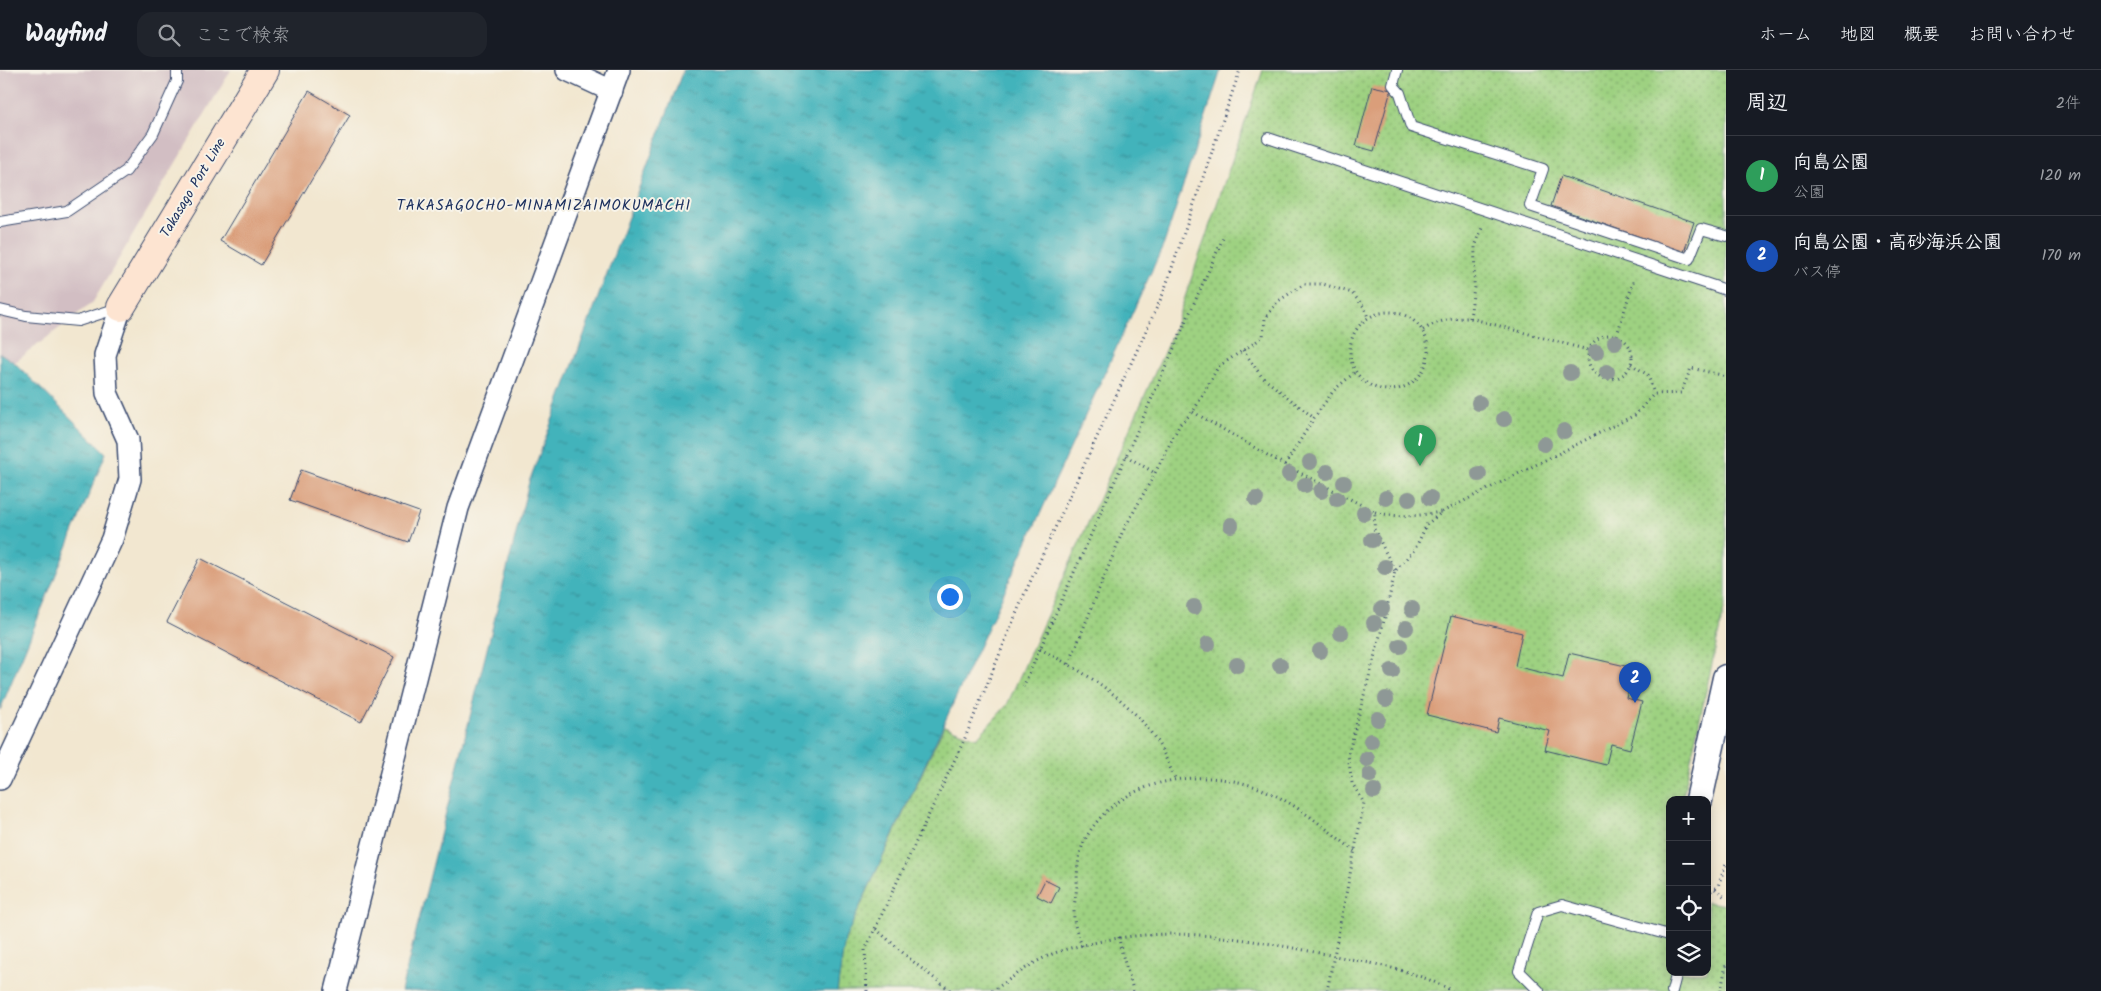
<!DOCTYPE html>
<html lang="ja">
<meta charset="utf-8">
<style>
:root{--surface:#171b24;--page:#20242c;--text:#f1f3f6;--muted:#9ea1a6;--line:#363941;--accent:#d1495b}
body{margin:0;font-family:Kalam,"Klee One",sans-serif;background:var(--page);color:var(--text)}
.controls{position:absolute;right:15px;bottom:15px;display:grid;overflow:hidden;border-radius:10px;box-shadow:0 2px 12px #0003}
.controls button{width:45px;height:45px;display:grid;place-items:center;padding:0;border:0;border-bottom:1px solid var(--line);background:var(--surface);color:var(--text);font:25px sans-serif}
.you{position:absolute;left:949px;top:526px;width:18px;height:18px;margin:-12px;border:4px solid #fff;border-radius:50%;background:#1a73e8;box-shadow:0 0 0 8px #1a73e833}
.badge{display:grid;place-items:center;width:32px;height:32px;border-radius:50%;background:var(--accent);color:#fff;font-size:16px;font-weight:700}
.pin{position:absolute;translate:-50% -41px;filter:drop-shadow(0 1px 2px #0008)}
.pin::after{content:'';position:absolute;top:26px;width:18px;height:15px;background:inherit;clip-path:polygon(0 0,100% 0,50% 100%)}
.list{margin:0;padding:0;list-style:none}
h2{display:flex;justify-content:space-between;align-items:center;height:65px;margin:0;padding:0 20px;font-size:21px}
h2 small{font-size:16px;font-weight:400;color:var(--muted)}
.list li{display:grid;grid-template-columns:32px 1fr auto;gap:15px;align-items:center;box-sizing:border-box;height:80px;padding:0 20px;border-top:1px solid var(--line)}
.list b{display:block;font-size:19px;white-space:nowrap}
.list p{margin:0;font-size:16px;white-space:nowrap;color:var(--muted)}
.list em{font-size:16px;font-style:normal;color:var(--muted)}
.icon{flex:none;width:28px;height:28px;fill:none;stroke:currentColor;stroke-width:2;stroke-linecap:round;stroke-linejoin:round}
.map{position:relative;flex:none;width:1726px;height:921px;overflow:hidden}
header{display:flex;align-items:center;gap:30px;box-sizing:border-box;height:70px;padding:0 25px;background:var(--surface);border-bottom:1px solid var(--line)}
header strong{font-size:24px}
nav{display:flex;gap:28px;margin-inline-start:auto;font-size:18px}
.search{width:350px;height:45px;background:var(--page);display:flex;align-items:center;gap:12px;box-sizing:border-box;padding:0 18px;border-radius:15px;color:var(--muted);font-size:19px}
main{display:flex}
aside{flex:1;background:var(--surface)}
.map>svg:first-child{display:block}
.industrial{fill:#d2bec3}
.park{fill:url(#park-dots);stroke:#5c8070}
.water{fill:url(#water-ripples);stroke:#2f718c}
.building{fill:#da9e7a}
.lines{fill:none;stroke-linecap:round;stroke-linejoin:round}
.service-casing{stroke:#3b4b6f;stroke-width:12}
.minor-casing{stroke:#3b4b6f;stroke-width:24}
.tertiary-casing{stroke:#3b4b6f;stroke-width:29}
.secondary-casing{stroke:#3b4b6f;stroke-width:30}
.path{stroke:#3b4b6f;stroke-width:3;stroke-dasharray:1 4;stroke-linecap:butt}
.service{stroke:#fff;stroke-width:10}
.minor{stroke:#fff;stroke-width:21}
.tertiary{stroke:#fff;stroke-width:26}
.secondary{stroke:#fde4d1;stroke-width:28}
.tree{fill:#8e9896}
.labels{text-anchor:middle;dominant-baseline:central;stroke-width:4;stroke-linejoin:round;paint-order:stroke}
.street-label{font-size:14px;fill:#1b2f5e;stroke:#f7f3e8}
.neighbourhood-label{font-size:15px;letter-spacing:1px;fill:#1b2f5e;stroke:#f7f3e8}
</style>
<header>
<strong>Wayfind</strong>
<div class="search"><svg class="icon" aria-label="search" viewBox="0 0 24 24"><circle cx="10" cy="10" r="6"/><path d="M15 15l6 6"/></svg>ここで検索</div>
<nav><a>ホーム</a><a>地図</a><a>概要</a><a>お問い合わせ</a></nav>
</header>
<main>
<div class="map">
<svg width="1726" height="921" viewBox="0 0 1726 921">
<defs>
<pattern id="park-dots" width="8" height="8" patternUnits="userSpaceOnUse" patternTransform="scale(1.25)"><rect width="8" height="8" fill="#9ed181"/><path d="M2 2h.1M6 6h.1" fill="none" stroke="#80aa6d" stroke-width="1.8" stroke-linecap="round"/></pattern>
<pattern id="water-ripples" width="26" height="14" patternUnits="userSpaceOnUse" patternTransform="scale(1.25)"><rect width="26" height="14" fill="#43b3bb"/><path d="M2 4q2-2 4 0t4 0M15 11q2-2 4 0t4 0" fill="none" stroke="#37929b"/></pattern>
</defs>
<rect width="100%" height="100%" fill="#f7f3e8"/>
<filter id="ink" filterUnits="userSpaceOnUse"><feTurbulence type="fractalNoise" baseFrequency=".02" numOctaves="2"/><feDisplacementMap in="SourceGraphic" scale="10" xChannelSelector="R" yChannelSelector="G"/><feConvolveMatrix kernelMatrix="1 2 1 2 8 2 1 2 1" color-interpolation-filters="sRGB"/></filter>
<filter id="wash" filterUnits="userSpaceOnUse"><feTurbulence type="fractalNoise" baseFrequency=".0096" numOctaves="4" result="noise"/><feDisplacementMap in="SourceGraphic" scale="20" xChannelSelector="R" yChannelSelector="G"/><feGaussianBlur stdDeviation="1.12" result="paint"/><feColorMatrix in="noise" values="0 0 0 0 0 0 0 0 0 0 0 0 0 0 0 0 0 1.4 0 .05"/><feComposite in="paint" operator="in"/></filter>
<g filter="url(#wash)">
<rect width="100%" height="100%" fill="#f2e7d0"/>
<polygon class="industrial" points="0,0 231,0 93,232 14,293 0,283"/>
<polygon class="park" points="1263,0 1726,0 1726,530 1682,730 1670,730 1670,787 1666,805 1670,808 1670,902 1707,902 1707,832 1726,835 1726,921 837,921 845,869 944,656 977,668 1007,635 1173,262"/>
<g class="water">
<polygon points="683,0 1221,0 1164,174 845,869 837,921 401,921 529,412"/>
<polygon points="0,283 15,293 106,383 0,640"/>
</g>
<g id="blocks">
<g class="building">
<polygon points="1372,16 1391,20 1374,81 1356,76"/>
<polygon points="309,21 350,45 261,195 220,171"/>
<polygon points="1561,106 1694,152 1684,182 1551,136"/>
<polygon points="301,400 419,442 408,472 290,430"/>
<polygon points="200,488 394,587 361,652 167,552"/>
<polygon points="1451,546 1522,563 1515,596 1563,608 1569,583 1634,598 1626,628 1642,632 1630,679 1611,674 1606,695 1545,680 1550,661 1499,648 1496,662 1427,645"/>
<polygon points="1045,810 1059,817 1051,833 1037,826"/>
</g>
</g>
</g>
<g filter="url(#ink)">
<use href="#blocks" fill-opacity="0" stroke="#3b4b6f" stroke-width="1"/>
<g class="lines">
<defs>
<g id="service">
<polyline points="1397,0 1393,15 1400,23 1411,57 1543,99 1530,136 1689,189 1701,159 1726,166"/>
<polyline points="1268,68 1726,220"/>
<polyline points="0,152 67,141 126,101 153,64 177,11 177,0"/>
<polyline points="0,240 26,246 78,251 121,237"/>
<polyline points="1539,921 1519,901 1538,842 1562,835 1669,865 1670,867"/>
<polyline points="1672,921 1677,902"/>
</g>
<g id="minor">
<polyline points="567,0 612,21"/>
<polyline points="0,709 112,469 130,409 128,370 107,323 105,285 121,237"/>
<polyline points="336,921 458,438 619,0"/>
</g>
<polyline id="tertiary" points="1699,730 1726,608"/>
<polyline id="secondary" points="121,237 265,0"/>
</defs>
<use href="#service" class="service-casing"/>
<use href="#minor" class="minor-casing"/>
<use href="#tertiary" class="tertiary-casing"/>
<use href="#secondary" class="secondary-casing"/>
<g class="path">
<circle cx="1389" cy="281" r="39"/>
<polyline points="1470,248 1474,217 1475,177 1482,158"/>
<path d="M1423,260C1439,250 1452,248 1470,248L1588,280"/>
<circle cx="1610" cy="287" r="22"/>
<polyline points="1617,265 1634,209"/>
<polyline points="1243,280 1262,307 1314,348"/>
<polyline points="1631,294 1648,305 1654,324"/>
<polyline points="1193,342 1285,395 1375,442 1374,459 1395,501"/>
<polyline points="1126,386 1155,403"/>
<polyline points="1285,395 1314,348 1334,320 1355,302"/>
<path d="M1375,442C1398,448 1417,446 1441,442"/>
<path d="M1040,579C1084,602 1129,628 1156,670C1164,682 1169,696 1175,708"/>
<polyline points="1069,594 1122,463 1155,403 1180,354 1193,342 1218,297 1263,267 1265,249 1277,232 1304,214 1323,214 1352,223 1364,237 1368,247"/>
<polyline points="1023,617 1224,166"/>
<polyline points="1715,819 1726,828"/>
<polyline points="1707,824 1718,816 1726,794"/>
<polyline points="876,859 917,895 951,921"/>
<path d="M1119,867C1121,886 1129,902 1133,921"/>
<path d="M1082,876C1078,865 1073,854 1074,843C1074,834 1076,825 1077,816C1077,801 1078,782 1086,768C1117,710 1195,697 1253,716C1292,729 1323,757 1355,781"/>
<polyline points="867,921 865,880 965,668 1024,525 1163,224 1240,0"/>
<path d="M992,921C1011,909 1029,894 1050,885C1063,879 1079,876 1093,873C1174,854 1246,869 1325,884C1365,892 1417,900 1452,921"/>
<polyline points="1327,921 1364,733 1352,713 1348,685 1385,547 1395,501 1415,479 1427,454 1442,442 1635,345 1654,324 1681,323 1691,298 1726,306"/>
<polyline points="1721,921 1726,895"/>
</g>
<use href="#service" class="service"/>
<use href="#minor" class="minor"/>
<use href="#tertiary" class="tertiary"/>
<use href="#secondary" class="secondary"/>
</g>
<g class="tree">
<circle cx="1615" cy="272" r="8"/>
<circle cx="1596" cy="282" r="8"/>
<circle cx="1607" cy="302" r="8"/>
<circle cx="1570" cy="303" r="8"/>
<circle cx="1479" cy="333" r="8"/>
<circle cx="1504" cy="349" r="8"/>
<circle cx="1564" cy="361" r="8"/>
<circle cx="1544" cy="374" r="8"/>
<circle cx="1310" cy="392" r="8"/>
<circle cx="1327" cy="402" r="8"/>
<circle cx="1289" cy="404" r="8"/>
<circle cx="1479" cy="404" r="8"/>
<circle cx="1344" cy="413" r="8"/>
<circle cx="1305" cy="415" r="8"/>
<circle cx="1321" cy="421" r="8"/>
<circle cx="1386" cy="428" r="8"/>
<circle cx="1430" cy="428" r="8"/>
<circle cx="1256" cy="429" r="8"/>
<circle cx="1337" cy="429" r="8"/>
<circle cx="1409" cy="429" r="8"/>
<circle cx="1364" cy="443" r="8"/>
<circle cx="1231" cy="455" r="8"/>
<circle cx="1372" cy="470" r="8"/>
<circle cx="1385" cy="497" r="8"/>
<circle cx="1194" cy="537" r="8"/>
<circle cx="1382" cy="539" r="8"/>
<circle cx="1412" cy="539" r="8"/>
<circle cx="1374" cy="553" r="8"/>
<circle cx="1406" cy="558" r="8"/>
<circle cx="1341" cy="563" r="8"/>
<circle cx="1208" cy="574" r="8"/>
<circle cx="1400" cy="576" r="8"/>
<circle cx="1320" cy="581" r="8"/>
<circle cx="1237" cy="595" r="8"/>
<circle cx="1280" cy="595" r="8"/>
<circle cx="1392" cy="601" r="8"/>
<circle cx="1386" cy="629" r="8"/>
<circle cx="1378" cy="649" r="8"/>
<circle cx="1371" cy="671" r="8"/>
<circle cx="1367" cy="689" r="8"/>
<circle cx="1370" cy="705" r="8"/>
<circle cx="1374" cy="721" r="8"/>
</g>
</g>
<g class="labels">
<g class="street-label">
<text transform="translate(193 118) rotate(-59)">Takasago Port Line</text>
</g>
<g class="neighbourhood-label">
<text x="544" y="136">TAKASAGOCHO-MINAMIZAIMOKUMACHI</text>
</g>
</g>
</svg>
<div class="controls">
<button>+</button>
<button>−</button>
<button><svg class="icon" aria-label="locate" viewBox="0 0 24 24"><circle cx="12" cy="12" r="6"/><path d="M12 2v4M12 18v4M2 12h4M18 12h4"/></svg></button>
<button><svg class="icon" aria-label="layers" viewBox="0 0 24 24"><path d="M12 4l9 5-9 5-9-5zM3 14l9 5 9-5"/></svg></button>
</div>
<div class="you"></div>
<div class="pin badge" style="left:1420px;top:396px;background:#2e9e5b">1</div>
<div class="pin badge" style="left:1635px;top:633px;background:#1a4fb4">2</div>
</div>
<aside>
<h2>周辺<small>2件</small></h2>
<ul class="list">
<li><span class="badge" style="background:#2e9e5b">1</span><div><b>向島公園</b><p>公園</p></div><em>120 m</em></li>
<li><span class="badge" style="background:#1a4fb4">2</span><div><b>向島公園・高砂海浜公園</b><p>バス停</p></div><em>170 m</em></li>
</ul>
</aside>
</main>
